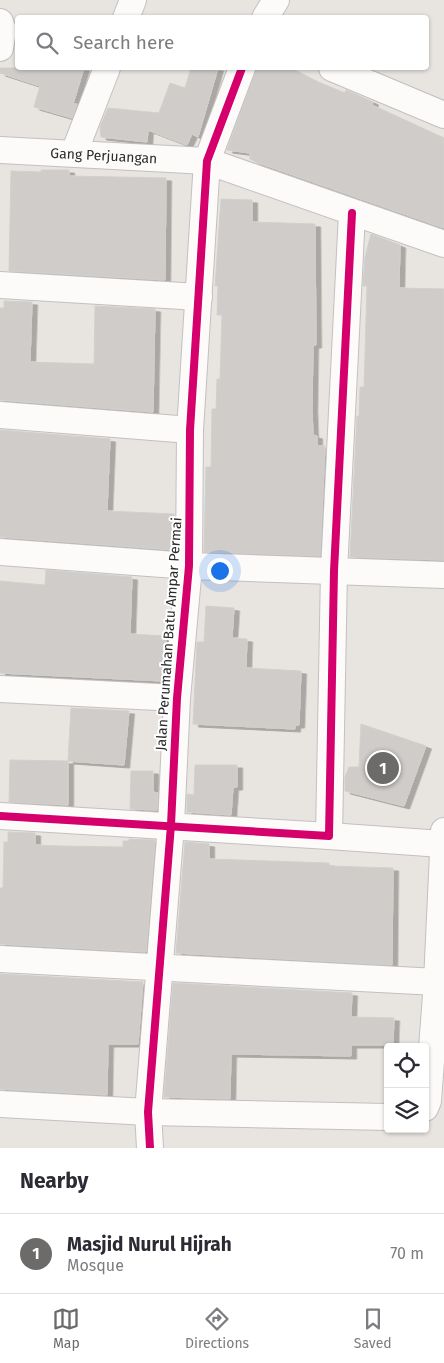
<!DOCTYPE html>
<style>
:root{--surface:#fff;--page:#f7f7f7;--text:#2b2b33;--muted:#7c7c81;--line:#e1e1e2;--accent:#6c6b6a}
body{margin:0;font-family:"Fira Sans",sans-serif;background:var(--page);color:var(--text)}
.controls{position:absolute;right:15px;bottom:15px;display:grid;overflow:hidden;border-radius:5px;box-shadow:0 1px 4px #0004}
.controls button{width:45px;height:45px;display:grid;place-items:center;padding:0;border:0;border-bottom:1px solid var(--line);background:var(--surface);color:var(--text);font:25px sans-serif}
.you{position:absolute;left:219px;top:570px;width:18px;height:18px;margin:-12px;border:4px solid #fff;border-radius:50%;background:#1a73e8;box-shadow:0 0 0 8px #1a73e833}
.badge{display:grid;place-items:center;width:32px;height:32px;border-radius:50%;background:var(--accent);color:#fff;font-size:16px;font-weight:700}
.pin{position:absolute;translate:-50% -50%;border:2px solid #fff;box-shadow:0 1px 5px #0006}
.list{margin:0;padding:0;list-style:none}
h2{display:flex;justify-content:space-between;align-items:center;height:65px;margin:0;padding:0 20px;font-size:21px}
h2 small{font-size:16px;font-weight:400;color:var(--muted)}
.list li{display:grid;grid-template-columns:32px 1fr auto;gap:15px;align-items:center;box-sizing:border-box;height:80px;padding:0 20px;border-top:1px solid var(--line)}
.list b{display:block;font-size:19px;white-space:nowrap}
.list p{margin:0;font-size:16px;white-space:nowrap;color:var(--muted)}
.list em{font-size:16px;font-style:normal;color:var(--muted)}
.icon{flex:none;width:28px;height:28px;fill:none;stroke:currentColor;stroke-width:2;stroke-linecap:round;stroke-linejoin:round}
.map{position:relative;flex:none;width:444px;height:1148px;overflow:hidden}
.search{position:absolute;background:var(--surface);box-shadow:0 1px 4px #0004;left:15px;right:15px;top:15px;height:55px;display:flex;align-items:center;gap:12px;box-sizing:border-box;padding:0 18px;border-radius:5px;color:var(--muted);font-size:19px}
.sheet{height:145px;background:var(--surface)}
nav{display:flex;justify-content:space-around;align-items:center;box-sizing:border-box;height:70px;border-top:1px solid var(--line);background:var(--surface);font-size:14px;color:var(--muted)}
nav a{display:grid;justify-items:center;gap:2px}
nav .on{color:var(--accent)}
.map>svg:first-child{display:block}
.building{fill:#cfccc9;stroke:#d3d0cc;filter:url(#shadow)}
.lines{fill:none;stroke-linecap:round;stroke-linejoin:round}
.street-casing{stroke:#c2c0c1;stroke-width:28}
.street{stroke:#fcfbfa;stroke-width:26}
.cycleway-casing{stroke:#fff;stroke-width:11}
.cycleway{stroke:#d6006c;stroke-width:8}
.labels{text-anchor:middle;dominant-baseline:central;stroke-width:4;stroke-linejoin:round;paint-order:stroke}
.street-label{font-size:14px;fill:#2a2a2a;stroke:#fff}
</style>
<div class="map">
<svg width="444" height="1148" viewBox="0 0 444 1148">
<defs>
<filter id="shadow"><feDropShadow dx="5.5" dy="3" stdDeviation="0" flood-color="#0004"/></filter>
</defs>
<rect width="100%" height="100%" fill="#e8e4e0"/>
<g class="building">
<polygon points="0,68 84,68 73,104 77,104 72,118 34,107 40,86 0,73"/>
<polygon points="191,68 218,68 198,137 192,134 187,145 148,130 147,142 101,137 100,127 108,108 159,113 170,83 185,88"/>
<polygon points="257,68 291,68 318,82 345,93 346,90 373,102 372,105 444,138 444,228 256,162 250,159 250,153 227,150"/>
<polygon points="41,170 69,170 69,176 166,178 165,280 9,271 11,171 41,172"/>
<polygon points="221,199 252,200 252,222 315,224 316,345 313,345 312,409 313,435 317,436 317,446 325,446 320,556 204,552 206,467 211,467 212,409 216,409 217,379 220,379 222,315 217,315 218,286 215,286"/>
<polygon points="371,234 400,245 399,288 444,289 444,560 350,557 357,416 359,416 360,387 364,387 367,286 363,286 365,257"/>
<polygon points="4,301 32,302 30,362 94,364 95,306 155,309 153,412 0,400 0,308 4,308"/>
<polygon points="0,430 110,439 107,511 174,514 174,550 0,537"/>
<polygon points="46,570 132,577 130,634 166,636 163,681 0,673 0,581 45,585"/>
<polygon points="206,606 234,608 232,638 247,639 246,668 301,671 299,725 295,725 295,729 193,724 197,642 204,642"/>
<polygon points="71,708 129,711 124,765 68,761"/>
<polygon points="361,724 426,746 404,806 345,791 345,777 349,767 359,767"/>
<polygon points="10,760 68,761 68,805 9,802"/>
<polygon points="195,765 237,765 237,787 233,787 231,815 187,812 187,794 194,795"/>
<polygon points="131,771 153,771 153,792 158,793 157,810 130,809"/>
<polygon points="8,832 35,833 35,845 61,846 123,847 123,841 129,841 129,839 155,840 146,952 0,944 0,888 3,888 4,842 8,842"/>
<polygon points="185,842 209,844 209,859 329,863 329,866 393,868 392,965 176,953"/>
<polygon points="0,974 143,982 138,1044 108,1044 107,1095 0,1089"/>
<polygon points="173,983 352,993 351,1017 394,1018 393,1045 351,1045 351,1056 231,1054 230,1099 164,1097"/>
</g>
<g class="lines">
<defs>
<g id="street">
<polyline points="126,18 133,0"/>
<polyline points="265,18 276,0"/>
<polyline points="0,22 3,30 0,48"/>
<polyline points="332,68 444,115"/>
<path id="s1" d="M0,150L207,161L444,244"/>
<polyline points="74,153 107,68"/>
<polyline points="0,285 199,297"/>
<polyline points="0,415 190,430"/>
<polyline points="0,552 189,566 444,575"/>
<polyline points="0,689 177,698"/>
<polyline points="0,816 329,836 334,571 352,213"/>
<polyline points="329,836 442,844"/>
<polyline points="0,959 437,982"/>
<polyline points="0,1104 148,1112 388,1117"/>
<polyline points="425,1108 428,1101 437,982 444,831"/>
<polyline points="150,1148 148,1112 171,825 177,698 189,566 190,430 207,161 242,68"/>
</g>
</defs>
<use href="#street" class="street-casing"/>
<use href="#street" class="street"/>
<defs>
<g id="cycleway">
<polyline points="0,816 329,836 334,571 352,213"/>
<polyline points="150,1148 148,1112 171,825 177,698 189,566 190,430 207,161 242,68"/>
</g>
</defs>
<use href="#cycleway" class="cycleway-casing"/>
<use href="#cycleway" class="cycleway"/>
</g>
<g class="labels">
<g class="street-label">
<text stroke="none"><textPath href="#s1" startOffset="104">Gang Perjuangan</textPath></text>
<text transform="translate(169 634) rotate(-86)">Jalan Perumahan Batu Ampar Permai</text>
</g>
</g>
</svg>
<div class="controls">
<button><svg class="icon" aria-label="locate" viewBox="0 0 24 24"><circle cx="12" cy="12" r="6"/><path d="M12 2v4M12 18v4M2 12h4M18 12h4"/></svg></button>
<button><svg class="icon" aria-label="layers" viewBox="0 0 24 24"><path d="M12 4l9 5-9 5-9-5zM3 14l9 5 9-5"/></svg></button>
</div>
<div class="you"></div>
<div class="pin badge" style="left:383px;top:768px">1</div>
<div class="search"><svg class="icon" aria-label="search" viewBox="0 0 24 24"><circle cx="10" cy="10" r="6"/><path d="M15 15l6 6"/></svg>Search here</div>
</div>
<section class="sheet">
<h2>Nearby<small></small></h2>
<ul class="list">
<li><span class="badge">1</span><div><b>Masjid Nurul Hijrah</b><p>Mosque</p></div><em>70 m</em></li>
</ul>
</section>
<nav>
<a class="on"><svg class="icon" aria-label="map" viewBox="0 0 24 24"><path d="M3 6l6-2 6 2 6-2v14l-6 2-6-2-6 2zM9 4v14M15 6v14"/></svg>Map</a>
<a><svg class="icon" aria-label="directions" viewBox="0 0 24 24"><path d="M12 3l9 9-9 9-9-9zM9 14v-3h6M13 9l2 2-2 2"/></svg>Directions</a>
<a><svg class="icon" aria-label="saved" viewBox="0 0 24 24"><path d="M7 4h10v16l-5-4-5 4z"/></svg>Saved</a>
</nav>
